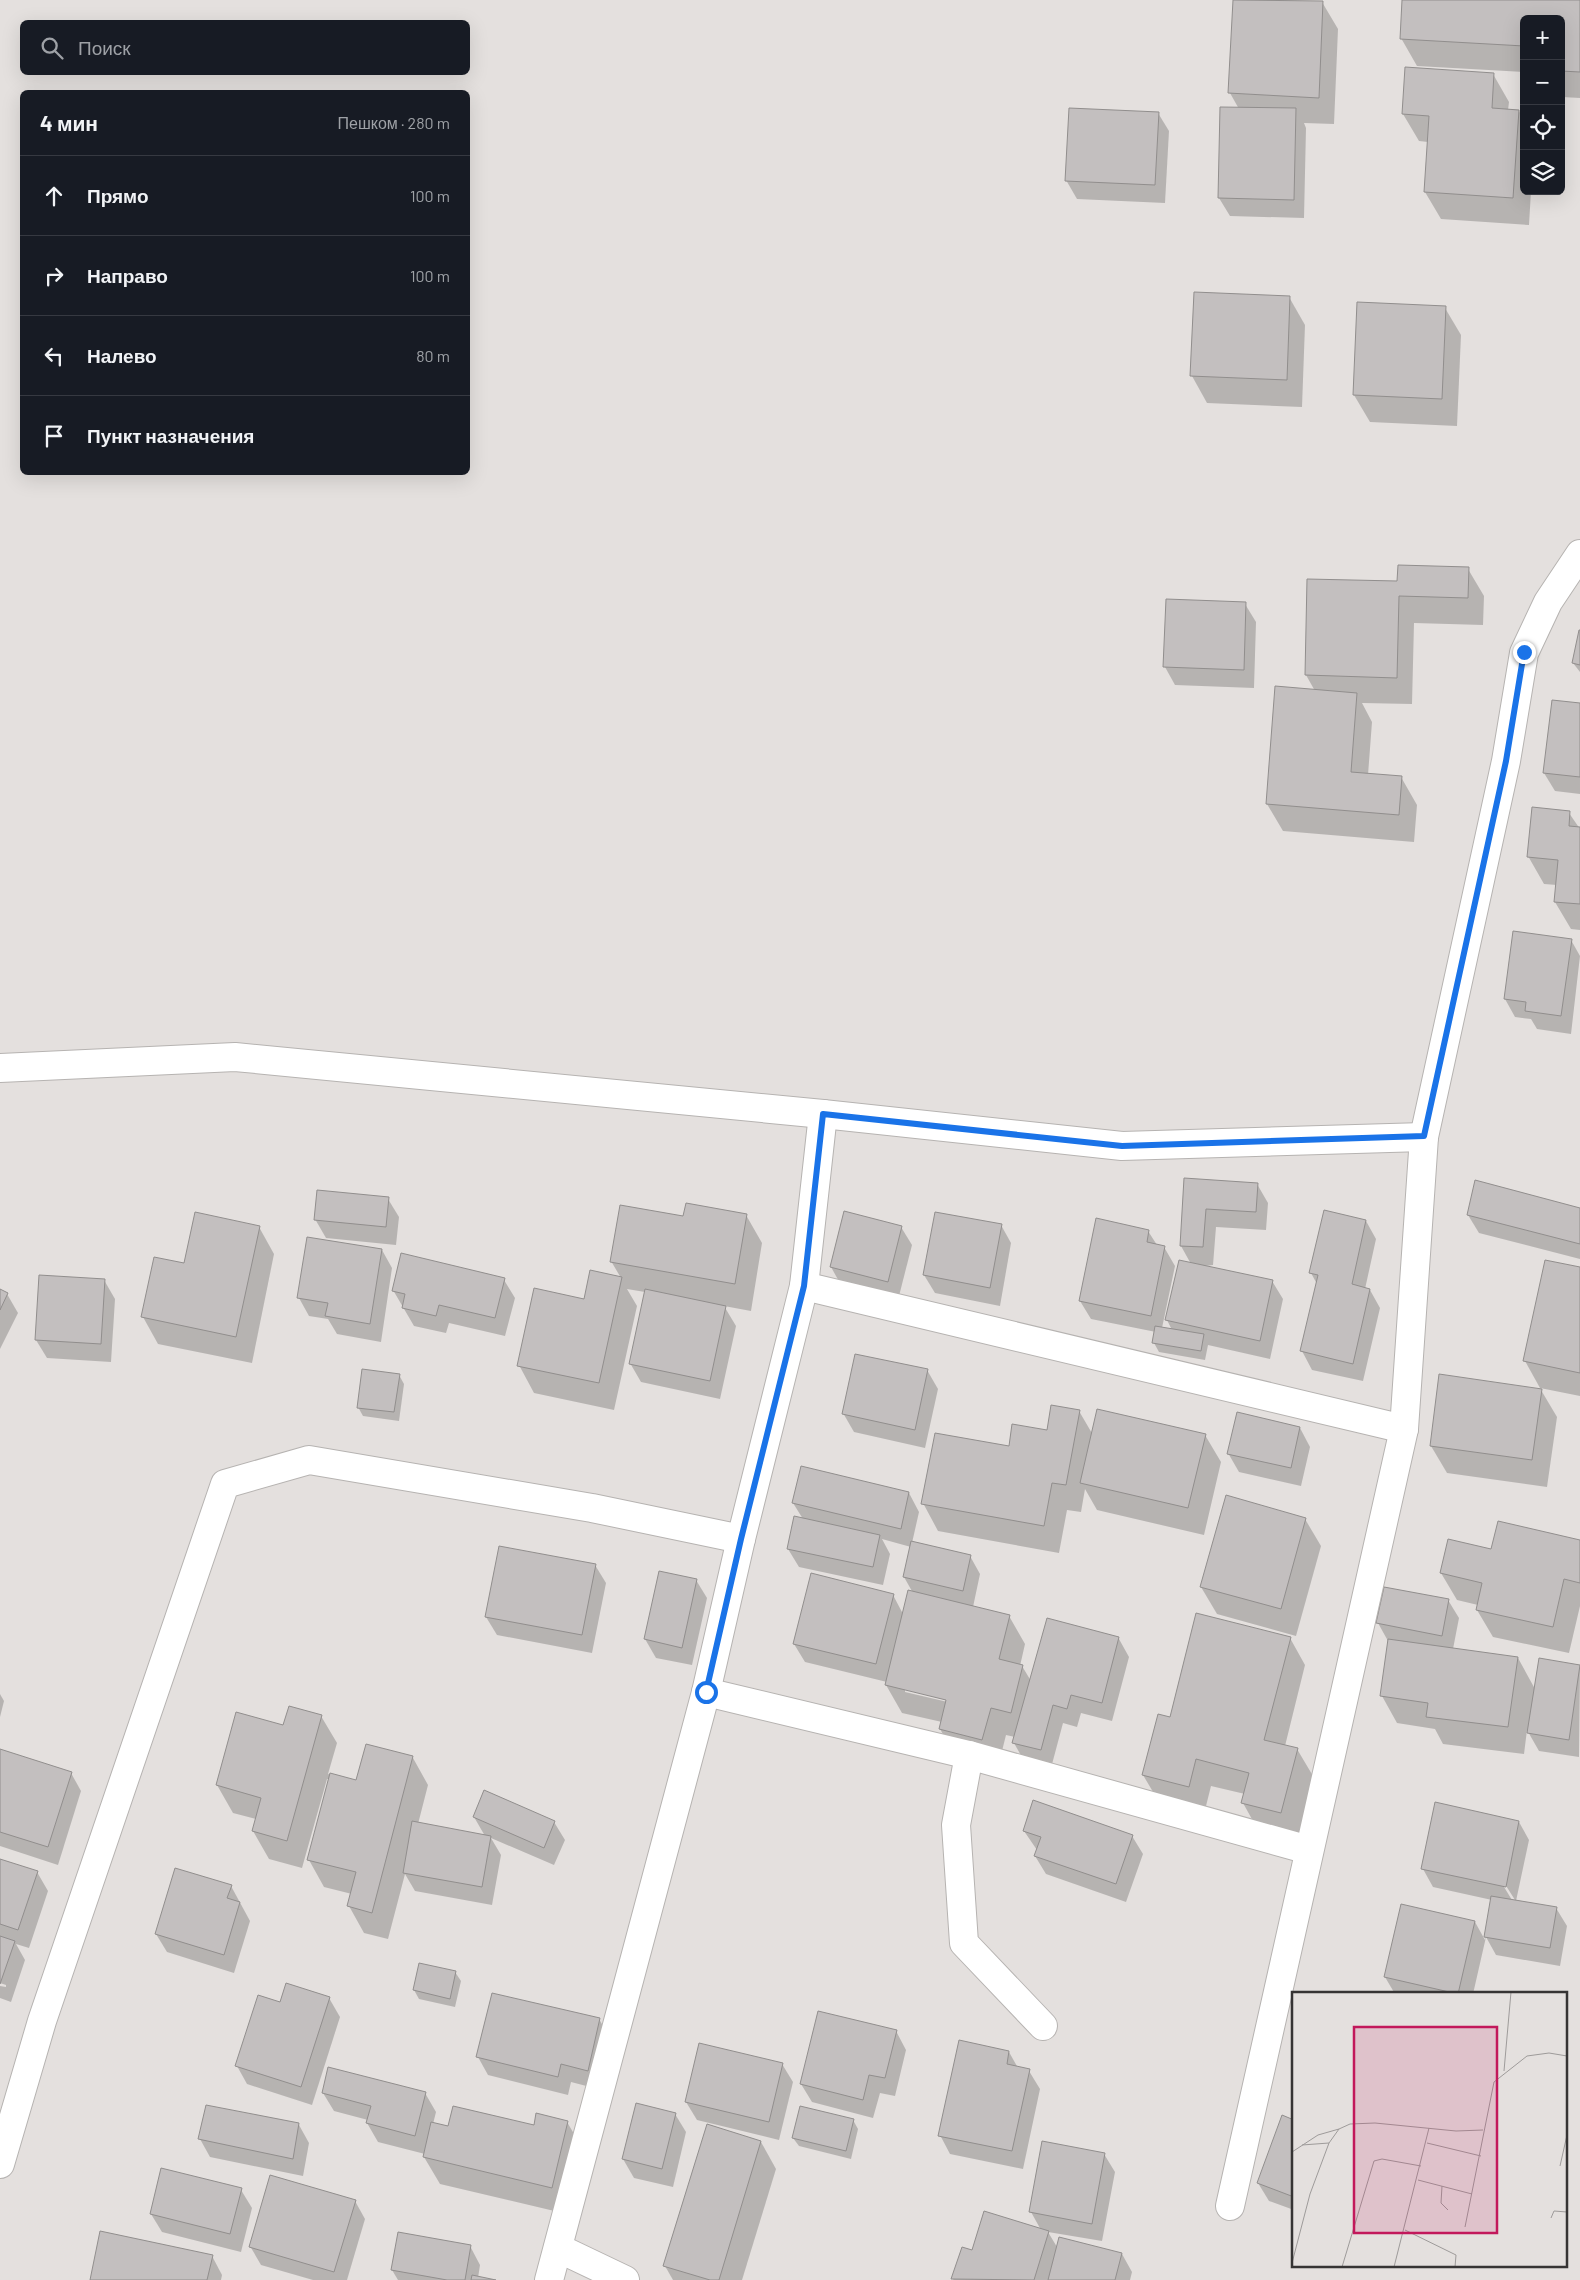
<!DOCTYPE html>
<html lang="ru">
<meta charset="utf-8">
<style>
:root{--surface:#171b24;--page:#20242c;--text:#f1f3f6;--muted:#9ea1a6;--line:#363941}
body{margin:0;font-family:Barlow,sans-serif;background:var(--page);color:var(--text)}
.controls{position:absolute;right:15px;top:15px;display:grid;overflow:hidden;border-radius:8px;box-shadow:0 5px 20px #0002}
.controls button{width:45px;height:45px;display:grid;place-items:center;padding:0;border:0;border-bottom:1px solid var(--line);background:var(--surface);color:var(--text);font:25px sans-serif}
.stop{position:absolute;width:15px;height:15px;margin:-11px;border:4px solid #1a73e8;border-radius:50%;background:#fff}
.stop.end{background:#1a73e8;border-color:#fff;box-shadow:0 1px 5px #0008}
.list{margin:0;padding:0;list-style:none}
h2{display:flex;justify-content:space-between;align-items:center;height:65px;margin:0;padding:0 20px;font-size:21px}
h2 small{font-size:16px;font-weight:400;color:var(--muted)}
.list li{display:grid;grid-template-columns:32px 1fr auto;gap:15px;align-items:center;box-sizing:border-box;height:80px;padding:0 20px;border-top:1px solid var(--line)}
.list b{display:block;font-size:19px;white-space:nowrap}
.list em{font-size:16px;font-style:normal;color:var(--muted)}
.icon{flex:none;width:28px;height:28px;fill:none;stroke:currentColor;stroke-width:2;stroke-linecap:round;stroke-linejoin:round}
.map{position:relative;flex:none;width:1580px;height:2280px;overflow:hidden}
.search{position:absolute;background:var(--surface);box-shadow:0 5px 20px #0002;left:20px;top:20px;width:450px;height:55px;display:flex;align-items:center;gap:12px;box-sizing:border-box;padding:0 18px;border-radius:8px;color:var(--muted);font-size:19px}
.panel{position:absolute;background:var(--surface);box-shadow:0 5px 20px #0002;left:20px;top:90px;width:450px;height:385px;border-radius:8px}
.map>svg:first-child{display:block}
.shadow{fill:#0003;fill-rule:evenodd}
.building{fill:#c3bfbf;stroke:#918e8d}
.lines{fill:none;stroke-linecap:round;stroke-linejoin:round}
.minor-casing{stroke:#b6b3b1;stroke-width:30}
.minor{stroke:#fff;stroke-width:28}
.route{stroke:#1a73e8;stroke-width:6}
.inset-road{fill:none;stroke:#9e9b9a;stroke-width:1}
.view{fill:#c2185b;fill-opacity:0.15;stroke:#c2185b;stroke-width:2.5}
.inset-edge{fill:none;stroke:#363434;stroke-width:2.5}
</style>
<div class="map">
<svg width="1580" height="2280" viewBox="0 0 1580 2280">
<rect width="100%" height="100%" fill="#e4e0de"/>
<g class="shadow">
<polygon points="1234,0 1322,2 1338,29 1334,124 1304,123 1306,128 1304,218 1230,216 1219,198 1239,109 1230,93"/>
<polygon points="1403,0 1580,0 1580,98 1562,97 1561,95 1561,19 1524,19 1524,72 1417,66 1401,38"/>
<polygon points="1406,68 1493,74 1509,102 1508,110 1519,111 1524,120 1524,191 1531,191 1529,225 1441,219 1425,192 1428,142 1419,141 1403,114"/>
<polygon points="1158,113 1169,131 1165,203 1077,199 1066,180"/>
<polygon points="1289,297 1305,325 1302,407 1207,403 1192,376"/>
<polygon points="1445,308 1461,335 1457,426 1370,422 1354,395"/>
<polygon points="1468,569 1484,596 1483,625 1414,623 1412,704 1362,703 1372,722 1368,775 1401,777 1417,805 1414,842 1283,831 1267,804 1315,691 1306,675 1309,580 1398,582"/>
<polygon points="1167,600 1245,604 1256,622 1254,688 1175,685 1165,667"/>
<polygon points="1580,633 1580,672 1573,663"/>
<polygon points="1580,705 1580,794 1555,791 1544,773"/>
<polygon points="1569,813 1580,829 1580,930 1571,929 1555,902 1557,885 1544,884 1528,856"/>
<polygon points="1571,940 1580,956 1571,1034 1537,1029 1531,1019 1515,1017 1505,999"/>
<polygon points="1185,1180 1257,1184 1268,1203 1266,1230 1216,1227 1213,1265 1205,1266 1272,1281 1283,1299 1270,1359 1208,1345 1205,1360 1159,1352 1154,1343 1156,1332 1091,1319 1080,1301 1148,1231 1157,1245 1164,1247 1175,1266 1162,1328 1172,1330 1167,1320 1191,1264 1181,1246"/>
<polygon points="388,1199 399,1217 396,1245 326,1238 315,1219"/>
<polygon points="1580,1209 1580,1259 1479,1233 1468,1215"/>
<polygon points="746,1215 762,1243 751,1311 724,1306 736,1326 720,1399 641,1382 630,1363 645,1292 627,1289 637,1306 614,1410 534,1393 519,1365 585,1300 621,1278 611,1261 684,1218"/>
<polygon points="1366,1221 1376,1239 1365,1289 1370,1290 1380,1308 1363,1381 1312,1370 1302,1351 1317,1284 1311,1273"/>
<polygon points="1001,1225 1011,1243 1000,1306 935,1293 924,1275"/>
<polygon points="259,1227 274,1254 252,1363 158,1344 143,1317 185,1264"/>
<polygon points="901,1227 912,1245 898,1300 841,1285 831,1267"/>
<polygon points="382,1250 392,1268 381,1342 337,1334 328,1319 309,1316 299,1298"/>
<polygon points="1580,1268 1580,1396 1540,1388 1525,1361"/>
<polygon points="104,1280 115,1299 111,1362 47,1358 36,1340"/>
<polygon points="504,1280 515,1298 505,1336 449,1323 446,1333 414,1326 393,1290"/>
<polygon points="0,1291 7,1294 18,1313 0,1349"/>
<polygon points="927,1370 938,1389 925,1448 854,1432 843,1413"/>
<polygon points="399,1375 404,1384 399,1421 363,1416 358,1407"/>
<polygon points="1541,1390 1557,1417 1547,1487 1447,1473 1431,1446"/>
<polygon points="1079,1411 1093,1435 1205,1435 1221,1462 1204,1535 1097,1510 1085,1489 1081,1512 1067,1510 1059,1553 938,1531 923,1503 1010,1448 1048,1431"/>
<polygon points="1300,1428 1310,1447 1301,1486 1239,1472 1228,1453"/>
<path d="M909,1493L919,1512L912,1543L970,1556L980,1574L973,1607L1009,1616L1025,1644L1020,1666H1022L1031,1681L1048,1619L1119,1639L1129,1657L1112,1721L1081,1713L1077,1727L1063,1723L1051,1768L1024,1761L1014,1743L1015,1737L1006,1735L998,1767L956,1757L940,1729L942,1722L902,1713L886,1685L887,1682L805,1662L794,1644L893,1595L903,1614L913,1593L904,1577L911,1547L882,1539L890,1554L883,1585L799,1567L788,1549L803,1519L793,1503ZM905,1689L952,1701V1703L905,1692Z"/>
<polygon points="1305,1519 1321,1546 1296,1636 1217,1614 1201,1587"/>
<polygon points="1580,1541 1580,1606 1569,1653 1493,1637 1477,1610 1478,1605 1457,1600 1441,1573 1492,1550"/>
<polygon points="595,1565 606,1583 592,1653 497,1635 486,1617"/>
<polygon points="696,1580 707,1598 692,1665 656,1658 645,1639"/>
<polygon points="1448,1600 1459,1618 1453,1649 1518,1658 1535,1689 1540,1660 1580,1666 1579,1757 1539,1751 1527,1730 1524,1754 1443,1744 1435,1729 1397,1723 1382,1696 1388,1641 1378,1623"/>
<polygon points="1290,1638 1305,1665 1285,1746 1297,1749 1313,1776 1297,1840 1258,1830 1243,1803 1245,1794 1211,1786 1204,1814 1159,1802 1143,1775 1171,1718"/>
<polygon points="0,1694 4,1701 0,1717"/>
<polygon points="237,1713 284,1726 321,1716 337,1743 328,1774 357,1782 413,1758 428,1785 418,1824 485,1836 474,1817 554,1822 565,1840 554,1865 491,1838 501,1855 492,1905 415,1891 405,1874 388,1939 364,1933 349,1906 352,1894 324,1887 309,1860 329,1779 327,1779 302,1868 269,1859 253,1831 256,1819 233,1813 217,1785"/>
<polygon points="0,1754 71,1773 81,1791 58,1865 0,1846"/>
<path d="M1519,1822L1529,1840L1516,1901L1556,1908L1567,1926L1560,1966L1496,1955L1486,1937L1473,1994H1395L1385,1977L1402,1905L1475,1922L1485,1940L1492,1900L1433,1887L1423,1869ZM1503,1881L1515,1900H1512L1501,1882Z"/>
<polygon points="1024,1831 1132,1836 1143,1854 1126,1902 1046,1874 1035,1856 1037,1850"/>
<polygon points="0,1860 37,1872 48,1891 29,1948 16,1944 25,1960 11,2002 0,1998 0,1986 6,1987 6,1985 0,1983"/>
<polygon points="231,1886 250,1921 234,1973 167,1952 156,1934"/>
<polygon points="455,1972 461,1981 455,2007 419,1999 414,1990"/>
<polygon points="329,1998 340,2017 312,2105 247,2084 237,2066 281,2004"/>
<polygon points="599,2019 610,2038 598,2089 571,2082 568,2095 488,2075 478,2057"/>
<polygon points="896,2031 906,2050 895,2096 880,2093 873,2118 812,2102 801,2084"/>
<polygon points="1009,2052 1018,2068 1029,2071 1040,2089 1023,2169 950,2154 940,2135"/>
<polygon points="782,2064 793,2082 779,2140 697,2120 686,2102"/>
<polygon points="323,2093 425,2093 436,2112 433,2124 449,2128 535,2126 567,2122 583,2149 567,2214 440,2184 424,2157 425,2154 378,2142 367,2123 368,2120 334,2111"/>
<polygon points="675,2114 686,2132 673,2187 634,2178 623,2159"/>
<polygon points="853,2120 858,2129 851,2159 799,2146 793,2138"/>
<polygon points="1294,2121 1294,2210 1269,2201 1258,2183"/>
<polygon points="299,2125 309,2143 303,2176 210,2157 200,2139"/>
<polygon points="761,2142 776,2169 742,2280 673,2280 665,2266"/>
<polygon points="1104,2154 1115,2172 1102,2241 1048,2232 1057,2247 1122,2254 1132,2272 1130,2280 953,2280 973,2252 1041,2230 1031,2212"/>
<polygon points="241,2190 252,2208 241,2252 162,2232 151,2214"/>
<polygon points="355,2201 365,2219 347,2280 313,2280 261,2265 250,2246"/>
<polygon points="470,2246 480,2265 478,2278 490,2280 398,2280 392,2270"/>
<polygon points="212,2256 222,2275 221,2280 91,2280"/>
</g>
<g class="building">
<polygon points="1233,0 1323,1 1319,98 1228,93"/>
<polygon points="1402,0 1580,0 1580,72 1561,71 1561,19 1524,19 1524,46 1400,39"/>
<polygon points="1405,67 1494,73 1492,108 1519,110 1513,198 1424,192 1429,116 1402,114"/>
<polygon points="1220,107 1296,108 1294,200 1218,198"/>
<polygon points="1069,108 1159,112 1155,185 1065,181"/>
<polygon points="1194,292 1290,296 1287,380 1190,376"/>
<polygon points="1357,302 1446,306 1442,399 1353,395"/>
<polygon points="1398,565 1469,567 1468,598 1399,596 1397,678 1305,675 1307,579 1397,581"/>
<polygon points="1166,599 1246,602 1244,670 1163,667"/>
<polygon points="1579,630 1580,630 1580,665 1572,663"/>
<polygon points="1275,686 1357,693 1351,772 1402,776 1399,815 1266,804"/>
<polygon points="1552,700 1580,703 1580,777 1543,773"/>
<polygon points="1532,807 1570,811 1569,826 1580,827 1580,904 1554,902 1558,860 1527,857"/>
<polygon points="1513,931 1572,939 1561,1016 1525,1011 1526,1002 1504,999"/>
<polygon points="1184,1178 1258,1183 1256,1212 1206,1209 1203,1247 1180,1246"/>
<polygon points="1475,1180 1580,1208 1580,1244 1467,1215"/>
<polygon points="317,1190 389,1197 386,1227 314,1220"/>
<polygon points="686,1203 747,1214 735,1284 610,1262 620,1205 683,1216"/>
<polygon points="1324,1210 1366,1220 1352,1284 1370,1289 1353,1364 1300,1351 1318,1275 1309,1273"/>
<polygon points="844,1211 902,1226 888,1282 830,1267"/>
<polygon points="195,1212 260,1226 236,1337 141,1317 154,1257 184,1263"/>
<polygon points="935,1212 1002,1224 990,1288 923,1275"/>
<polygon points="1096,1218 1149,1230 1147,1242 1165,1246 1151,1316 1079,1301"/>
<polygon points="307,1237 382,1249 370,1324 325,1316 328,1303 297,1298"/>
<polygon points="401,1253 505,1278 495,1318 439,1305 436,1316 402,1308 405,1294 392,1291"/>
<polygon points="1179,1260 1273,1280 1260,1341 1165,1320"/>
<polygon points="1545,1260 1580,1267 1580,1373 1523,1361"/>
<polygon points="590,1270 622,1277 599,1383 517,1366 534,1288 584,1299"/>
<polygon points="39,1275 105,1279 101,1344 35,1340"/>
<polygon points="0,1289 8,1293 0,1310"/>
<polygon points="645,1289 726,1306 710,1381 629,1364"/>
<polygon points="1155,1326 1204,1334 1201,1351 1152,1343"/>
<polygon points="855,1354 928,1369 915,1430 842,1414"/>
<polygon points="362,1369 400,1374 394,1412 357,1408"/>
<polygon points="1439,1374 1542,1389 1532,1460 1430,1446"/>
<polygon points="1051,1405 1080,1410 1066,1485 1052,1483 1044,1526 921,1504 935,1433 1009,1446 1012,1424 1047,1430"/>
<polygon points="1097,1409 1206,1434 1188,1508 1080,1483"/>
<polygon points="1237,1412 1300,1427 1291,1468 1227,1454"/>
<polygon points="801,1466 909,1492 901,1529 792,1503"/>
<polygon points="1226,1495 1306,1518 1281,1609 1200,1587"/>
<polygon points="794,1516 880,1535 873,1567 787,1549"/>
<polygon points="1498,1521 1580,1540 1580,1583 1564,1579 1553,1627 1476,1610 1482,1583 1440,1573 1448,1539 1491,1549"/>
<polygon points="911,1541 971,1555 963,1591 903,1577"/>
<polygon points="499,1546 596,1564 582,1635 485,1617"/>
<polygon points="659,1571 697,1579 682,1648 644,1639"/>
<polygon points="811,1573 894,1594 876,1664 793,1644"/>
<polygon points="1384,1587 1449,1599 1442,1636 1376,1623"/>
<polygon points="908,1590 1010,1615 999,1659 1023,1665 1011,1713 991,1708 982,1740 939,1729 946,1700 885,1685"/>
<polygon points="1196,1613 1291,1637 1264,1740 1298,1748 1281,1813 1241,1803 1249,1773 1196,1759 1189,1787 1142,1775 1158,1714 1170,1717"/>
<polygon points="1047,1618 1119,1637 1102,1703 1071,1695 1067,1709 1053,1705 1041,1750 1012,1743"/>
<polygon points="1388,1639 1518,1657 1508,1727 1426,1717 1428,1703 1380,1696"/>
<polygon points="1539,1658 1580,1665 1569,1740 1527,1733"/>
<polygon points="289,1706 322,1715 287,1841 252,1831 261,1798 216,1785 236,1712 283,1725"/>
<polygon points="366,1744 413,1756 372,1913 347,1906 356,1872 307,1860 330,1773 356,1780"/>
<polygon points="0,1749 72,1772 48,1847 0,1832"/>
<polygon points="484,1790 555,1821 544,1848 473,1817"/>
<polygon points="1033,1800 1133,1835 1116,1884 1034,1856 1041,1837 1023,1831"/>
<polygon points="1435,1802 1519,1821 1506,1887 1421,1869"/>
<polygon points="412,1821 491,1836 482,1887 403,1873"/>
<polygon points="0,1859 38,1871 18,1930 0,1924"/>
<polygon points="175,1868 232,1885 227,1898 240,1902 224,1955 155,1934"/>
<polygon points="1491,1896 1557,1907 1550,1948 1484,1937"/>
<polygon points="1401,1904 1475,1921 1458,1994 1384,1977"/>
<polygon points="0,1936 15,1941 0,1984"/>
<polygon points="419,1963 456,1971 450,1999 413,1990"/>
<polygon points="286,1983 330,1997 301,2087 235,2066 258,1995 280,2002"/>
<polygon points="492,1993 600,2018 588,2071 561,2064 558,2077 476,2057"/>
<polygon points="818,2011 897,2030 885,2078 869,2075 863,2100 800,2084"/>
<polygon points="959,2040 1009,2051 1007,2064 1030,2069 1012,2151 938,2136"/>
<polygon points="699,2043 783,2063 769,2122 685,2102"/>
<polygon points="328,2067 426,2092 415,2136 366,2123 371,2106 322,2093"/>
<polygon points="636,2103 676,2113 662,2169 622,2159"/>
<polygon points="206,2105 299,2123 293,2159 198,2139"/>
<polygon points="453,2106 534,2125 536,2113 568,2121 552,2188 423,2157 431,2122 448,2126"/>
<polygon points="800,2106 854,2119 846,2151 792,2138"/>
<polygon points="1282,2115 1294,2120 1294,2197 1257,2183"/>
<polygon points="707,2124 761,2141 719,2280 710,2280 663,2266"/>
<polygon points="1042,2141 1105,2153 1092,2224 1029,2212"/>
<polygon points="161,2168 242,2188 230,2234 150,2214"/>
<polygon points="270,2175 356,2200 334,2272 249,2247"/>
<polygon points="984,2211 1049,2231 1034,2280 951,2279 962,2247 972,2250"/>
<polygon points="100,2231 213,2255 207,2280 90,2280"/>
<polygon points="398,2232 471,2245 465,2280 447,2280 391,2270"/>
<polygon points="1059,2237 1122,2253 1115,2280 1048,2280"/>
<polygon points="472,2275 496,2280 471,2280"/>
</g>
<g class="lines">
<defs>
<g id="minor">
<polyline points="0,1068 235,1057 823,1114 1122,1146 1424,1137"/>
<polyline points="804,1286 1404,1429"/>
<polyline points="706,1692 969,1755 1309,1850"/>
<polyline points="969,1755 956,1825 964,1943 1043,2026"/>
<polyline points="0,2164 42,2021 225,1484 309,1460 592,1508 741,1539"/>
<polyline points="1230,2206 1404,1429 1424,1137 1506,761 1524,653 1548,602 1580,554"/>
<polyline points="558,2248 625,2280"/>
<polyline points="549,2280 706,1692 741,1539 804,1286 823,1114"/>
</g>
</defs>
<use href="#minor" class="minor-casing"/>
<use href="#minor" class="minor"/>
</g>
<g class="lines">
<polyline class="route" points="706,1692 741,1539 804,1286 823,1114 1122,1146 1424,1136 1506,761 1524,652"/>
</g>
<g transform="translate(1292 1992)">
<rect width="275" height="275" fill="#e4e0de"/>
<path class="inset-road" d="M212,79L219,0M135,151L189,164M10,153L37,151M0,160L26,143L47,137M268,174L275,143M126,188L180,202M150,194L149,211L156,218M259,226L262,219L275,220M173,235L202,90L235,64L257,61L275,64M113,238L164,263L163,275M0,271L18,202L37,151L47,137L58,132L83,131L164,139L191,138M50,275L82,169L90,167L129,174M102,275L137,136"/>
<path class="view" d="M62,35H205V241H62Z"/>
<rect width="275" height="275" class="inset-edge"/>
</g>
</svg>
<div class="controls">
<button>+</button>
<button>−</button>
<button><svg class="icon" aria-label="locate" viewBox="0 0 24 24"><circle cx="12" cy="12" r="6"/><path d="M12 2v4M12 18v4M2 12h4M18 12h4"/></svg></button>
<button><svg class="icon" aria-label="layers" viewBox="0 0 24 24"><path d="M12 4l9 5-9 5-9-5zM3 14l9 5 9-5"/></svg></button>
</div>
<div class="stop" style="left:706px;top:1692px"></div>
<div class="stop end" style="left:1524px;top:652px"></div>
<div class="search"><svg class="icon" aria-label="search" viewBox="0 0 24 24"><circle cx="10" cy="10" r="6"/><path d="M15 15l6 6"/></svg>Поиск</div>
<section class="panel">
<h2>4 мин<small>Пешком · 280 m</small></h2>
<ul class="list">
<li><svg class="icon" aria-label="ahead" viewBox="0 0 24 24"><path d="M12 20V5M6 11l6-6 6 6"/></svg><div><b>Прямо</b></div><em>100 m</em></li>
<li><svg class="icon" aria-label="right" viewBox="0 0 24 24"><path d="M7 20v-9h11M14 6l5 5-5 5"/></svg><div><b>Направо</b></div><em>100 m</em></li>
<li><svg class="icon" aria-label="left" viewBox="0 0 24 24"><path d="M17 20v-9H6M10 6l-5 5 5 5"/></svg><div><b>Налево</b></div><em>80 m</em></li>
<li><svg class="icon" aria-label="arrive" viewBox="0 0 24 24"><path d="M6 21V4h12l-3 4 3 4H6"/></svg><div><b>Пункт назначения</b></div></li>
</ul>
</section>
</div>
